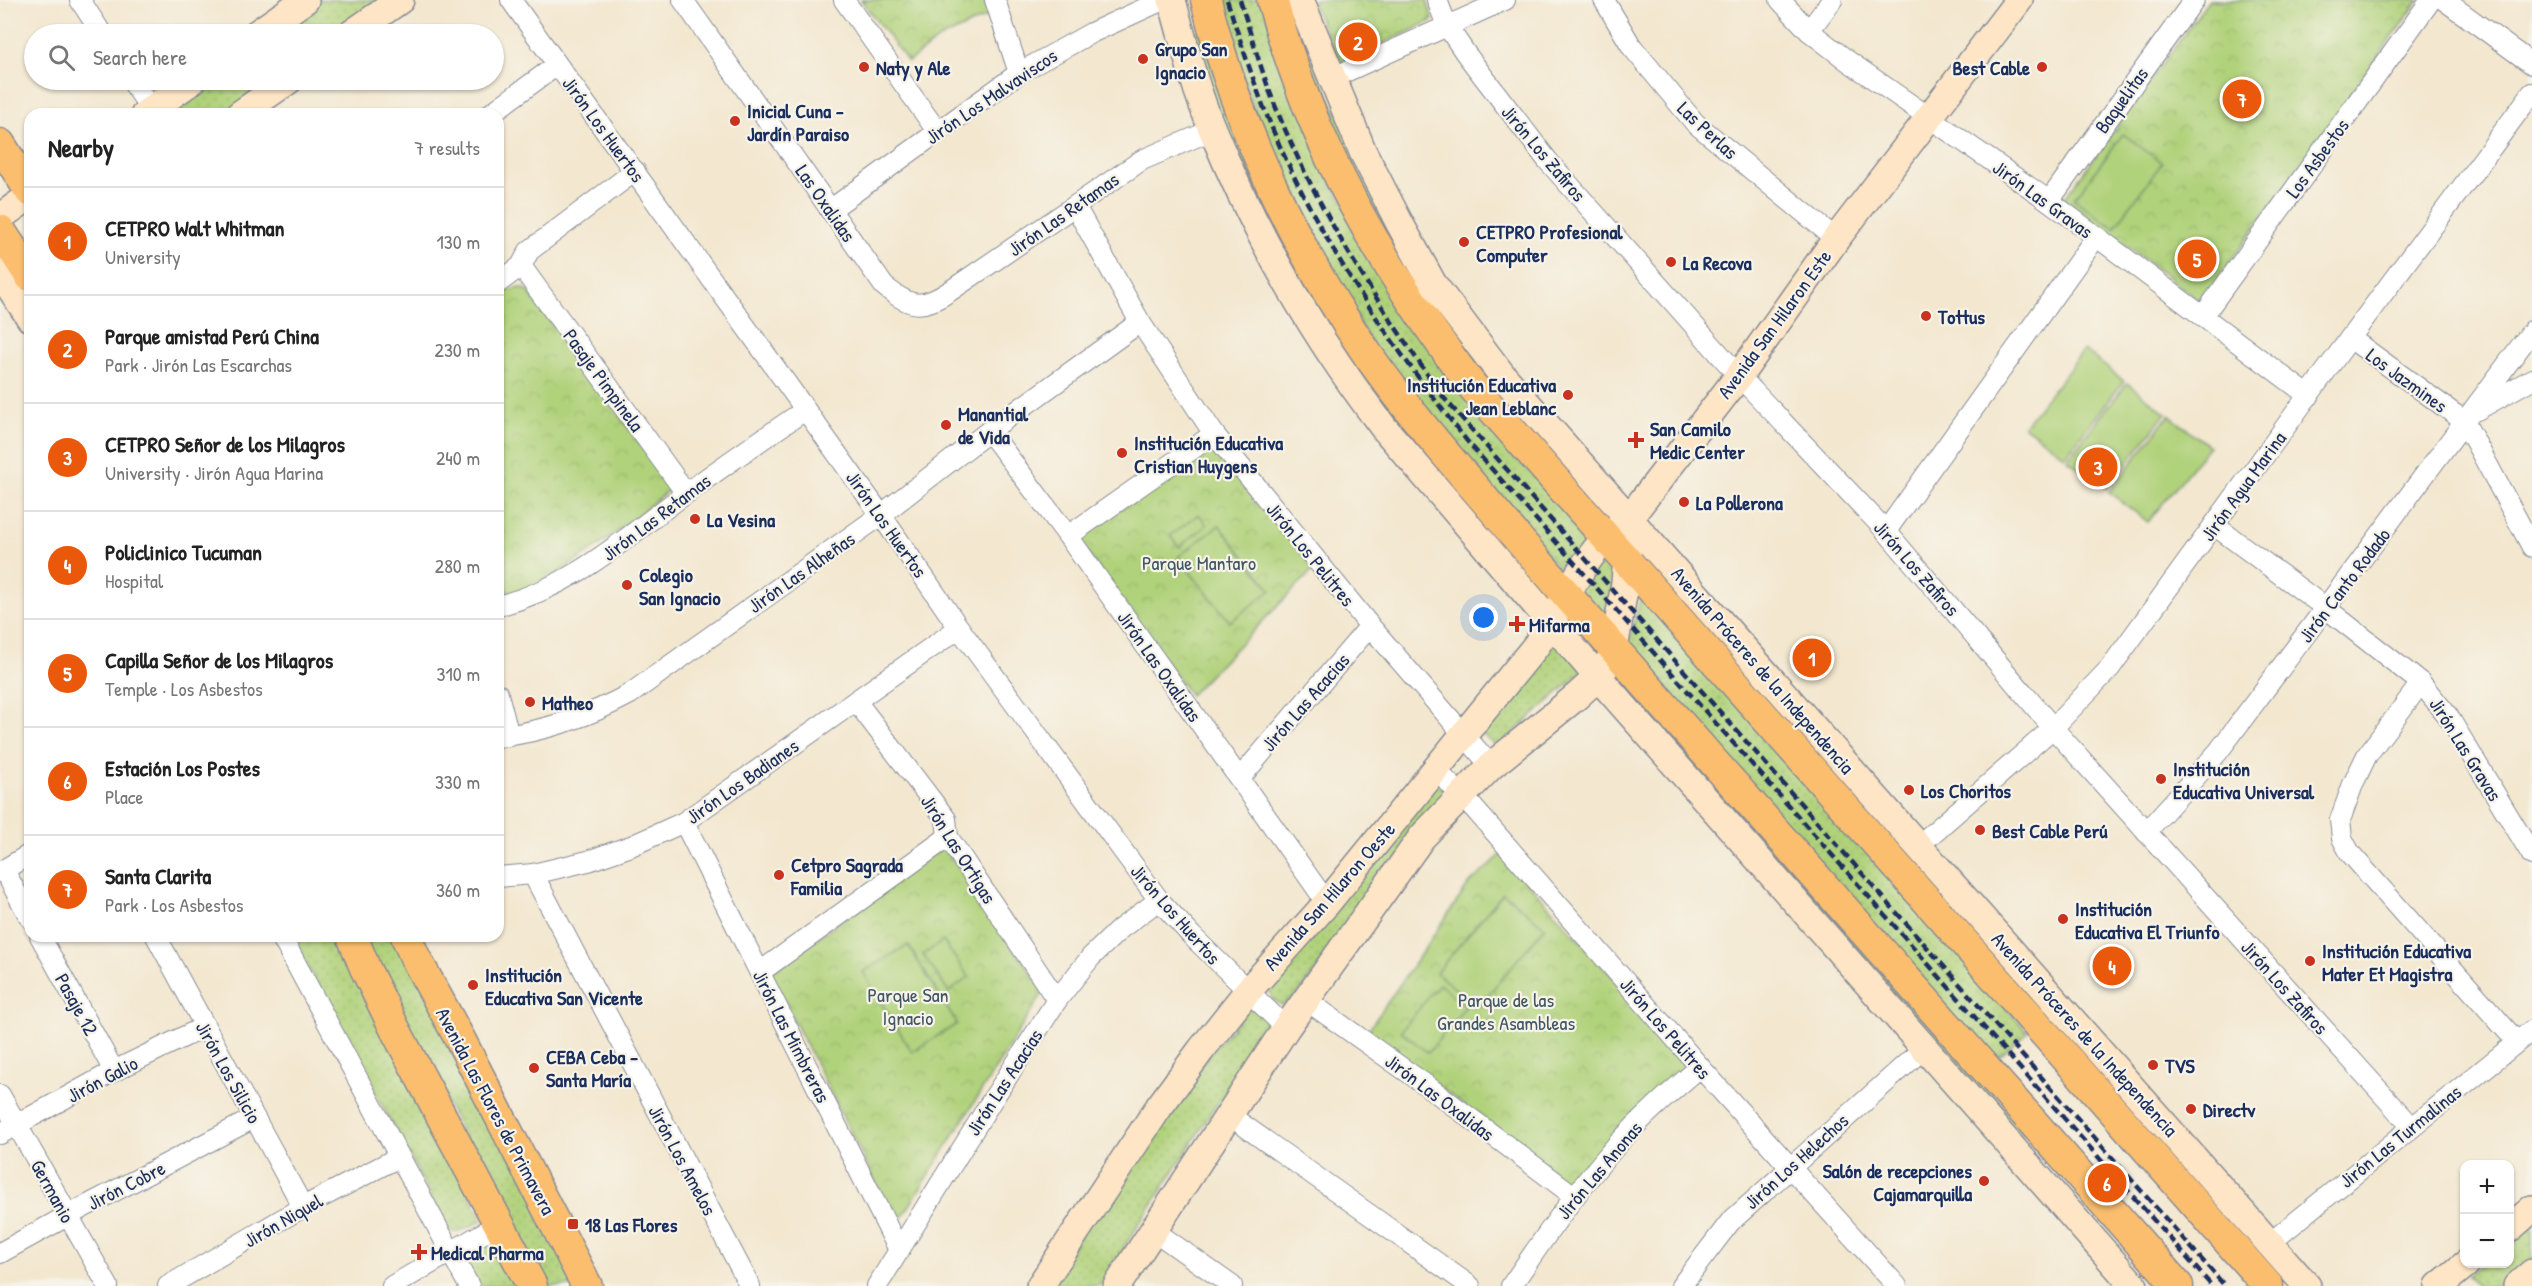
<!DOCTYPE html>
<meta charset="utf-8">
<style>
:root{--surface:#fff;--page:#f6f6f6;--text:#222;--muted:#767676;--line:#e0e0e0;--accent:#ea580c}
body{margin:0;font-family:"Patrick Hand",sans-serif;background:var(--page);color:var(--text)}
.controls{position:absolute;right:18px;bottom:18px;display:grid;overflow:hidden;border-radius:12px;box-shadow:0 2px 4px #0004}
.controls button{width:54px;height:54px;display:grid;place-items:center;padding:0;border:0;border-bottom:2px solid var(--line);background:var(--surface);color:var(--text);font:30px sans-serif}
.you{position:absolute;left:1484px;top:618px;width:21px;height:21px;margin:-15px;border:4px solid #fff;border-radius:50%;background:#1a73e8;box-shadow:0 0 0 9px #1a73e833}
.badge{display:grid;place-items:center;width:39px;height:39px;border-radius:50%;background:var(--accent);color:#fff;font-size:20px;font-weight:700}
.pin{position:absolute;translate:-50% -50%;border:3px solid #fff;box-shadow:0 2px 6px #0006}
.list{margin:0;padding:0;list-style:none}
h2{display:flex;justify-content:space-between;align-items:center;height:78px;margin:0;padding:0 24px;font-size:26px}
h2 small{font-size:20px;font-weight:400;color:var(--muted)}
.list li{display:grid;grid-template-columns:39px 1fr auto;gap:18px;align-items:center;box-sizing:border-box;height:108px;padding:0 24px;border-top:2px solid var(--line)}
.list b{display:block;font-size:22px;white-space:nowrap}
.list p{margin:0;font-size:20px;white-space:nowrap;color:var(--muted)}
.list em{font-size:20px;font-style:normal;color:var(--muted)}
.icon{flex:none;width:33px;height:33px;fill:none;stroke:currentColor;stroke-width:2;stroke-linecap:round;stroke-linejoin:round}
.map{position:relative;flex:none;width:2532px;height:1286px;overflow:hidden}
.search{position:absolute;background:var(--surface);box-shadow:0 2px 4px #0004;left:24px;top:24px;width:480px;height:66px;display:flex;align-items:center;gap:15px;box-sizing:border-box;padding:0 21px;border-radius:33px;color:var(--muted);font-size:22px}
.panel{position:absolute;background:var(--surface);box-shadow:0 2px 4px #0004;left:24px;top:108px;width:480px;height:834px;border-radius:18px}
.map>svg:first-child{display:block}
.grass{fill:url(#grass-dots);stroke:#66806c;stroke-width:1.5}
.park{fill:url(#park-crowns);stroke:#66806c;stroke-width:1.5}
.pitch{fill:#b0d27a;stroke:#66806c;stroke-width:1.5}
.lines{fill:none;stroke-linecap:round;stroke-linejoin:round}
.street-casing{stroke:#878b96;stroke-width:22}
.secondary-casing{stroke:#878b96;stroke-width:30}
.primary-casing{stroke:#878b96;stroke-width:33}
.street{stroke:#fff;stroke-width:20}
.secondary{stroke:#fde5c5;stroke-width:27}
.primary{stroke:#fbbe6e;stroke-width:30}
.rail{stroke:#1b2f5e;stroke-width:4.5;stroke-dasharray:9 4.5;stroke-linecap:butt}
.poi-dot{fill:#c8321e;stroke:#f7f3e8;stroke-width:2}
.labels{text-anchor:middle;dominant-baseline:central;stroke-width:4.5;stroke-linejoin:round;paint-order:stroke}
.poi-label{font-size:20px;font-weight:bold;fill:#1b2f5e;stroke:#f7f3e8;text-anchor:start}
.street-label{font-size:20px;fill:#1b2f5e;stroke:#f7f3e8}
.park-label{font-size:20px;fill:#405865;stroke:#f7f3e8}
</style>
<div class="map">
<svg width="2532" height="1286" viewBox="0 0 2532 1286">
<defs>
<pattern id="grass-dots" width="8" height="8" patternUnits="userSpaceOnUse" patternTransform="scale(1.5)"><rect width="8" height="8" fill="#b0d27a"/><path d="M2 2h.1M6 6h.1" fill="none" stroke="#97b56c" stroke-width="1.8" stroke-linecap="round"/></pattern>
<pattern id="park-crowns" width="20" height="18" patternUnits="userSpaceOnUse" patternTransform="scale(1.5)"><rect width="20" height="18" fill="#b0d27a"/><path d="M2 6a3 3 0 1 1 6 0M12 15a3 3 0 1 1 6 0" fill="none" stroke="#97b56c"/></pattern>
</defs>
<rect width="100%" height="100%" fill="#f7f3e8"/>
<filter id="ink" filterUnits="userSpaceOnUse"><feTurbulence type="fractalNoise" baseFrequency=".0167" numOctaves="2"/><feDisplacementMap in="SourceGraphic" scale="12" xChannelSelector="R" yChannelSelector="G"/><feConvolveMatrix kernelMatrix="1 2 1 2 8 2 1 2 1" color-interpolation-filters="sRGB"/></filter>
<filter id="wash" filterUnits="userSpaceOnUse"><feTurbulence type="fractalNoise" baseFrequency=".008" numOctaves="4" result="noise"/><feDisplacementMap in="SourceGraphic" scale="24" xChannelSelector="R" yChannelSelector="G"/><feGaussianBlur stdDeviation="1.35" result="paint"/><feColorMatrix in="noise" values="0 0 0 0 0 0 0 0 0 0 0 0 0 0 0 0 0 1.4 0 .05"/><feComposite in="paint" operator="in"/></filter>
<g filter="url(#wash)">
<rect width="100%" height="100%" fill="#f3e7cf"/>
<g class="grass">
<polygon points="318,0 387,0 339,34 269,34"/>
<polygon points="1216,0 1261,0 1332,186 1594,537 1566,577 1375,350 1274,167"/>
<polygon points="1285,0 1398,246 1405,268 1379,228 1328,125"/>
<polygon points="1203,31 1424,444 1438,474 1333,340 1252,195 1216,108 1193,33"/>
<polygon points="206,80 276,80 228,114 157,114"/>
<polygon points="1602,548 1616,565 1607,624 1576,589"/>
<polygon points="1642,592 2028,1032 1992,1063 1628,647"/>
<polygon points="1553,633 1585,669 1498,746 1495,745 1481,733"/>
<polygon points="1611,661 2025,1131 2014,1143 1603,669"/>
<polygon points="1435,781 1447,793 1298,994 1282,1005 1272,999 1270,990 1274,979"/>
<polygon points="291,936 344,936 482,1221 456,1233 449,1230"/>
<polygon points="362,936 400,936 583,1286 540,1286"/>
<polygon points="1251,1005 1269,1024 1099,1286 1047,1286 1161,1113"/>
<polygon points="2532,1220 2532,1261 2502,1286 2476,1286 2468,1276 2483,1264 2510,1264 2510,1240"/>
<polygon points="497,1238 522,1286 478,1286 463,1261 464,1254 487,1241"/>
</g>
<g class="park">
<polygon points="861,0 990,0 994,13 939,39 908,62"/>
<polygon points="1311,0 1427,0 1433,20 1340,64"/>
<polygon points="2209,0 2419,0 2201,302 2064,199"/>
<path d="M519,288L527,290L672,487C619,531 565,578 498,599V295L504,291Z"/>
<polygon points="1212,443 1314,569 1190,695 1078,540"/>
<polygon points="943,846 1044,991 903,1216 895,1220 770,973"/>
<polygon points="1502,854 1691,1064 1572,1187 1367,1032 1469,884"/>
</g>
<g class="pitch">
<polygon points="2123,134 2162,163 2114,228 2074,199"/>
<polygon points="2084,350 2124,381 2065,456 2024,426"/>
<polygon points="2127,383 2166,413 2107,489 2067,459"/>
<polygon points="2169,415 2209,446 2148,522 2109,492"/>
<polygon points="1199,514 1207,525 1179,547 1170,536"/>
<polygon points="1219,525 1271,590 1230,622 1178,557"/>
<polygon points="1503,893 1545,927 1478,1007 1436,973"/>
<polygon points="943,941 969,977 949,992 923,955"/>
<polygon points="908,945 957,1024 912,1052 863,972"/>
<polygon points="1439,984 1466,1006 1428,1053 1401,1031"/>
</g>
</g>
<g filter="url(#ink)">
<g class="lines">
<defs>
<g id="street">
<polyline points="80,0 102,34"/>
<polyline points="511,0 881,515 959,628 1159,900 1192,936 1286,1028"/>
<path d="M683,0L884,286C910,307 921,310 950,291L1142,160L1212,130"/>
<polyline points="844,0 937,131"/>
<polyline points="995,0 1019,73"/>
<polyline points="1437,0 1447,26 1466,54 1548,161 1739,376 1886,531 2053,728 2411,1126"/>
<polyline points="1604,0 1632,47 1695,123 1836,239"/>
<polyline points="1780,0 1809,31 1848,61 2049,201 2309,396"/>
<polyline points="2444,0 2532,64"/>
<polyline points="1809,31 1832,0"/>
<polyline points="1332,78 1505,0"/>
<polyline points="131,80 151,109"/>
<polyline points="490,114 557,65"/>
<polyline points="2049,201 2194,0"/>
<polyline points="1075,206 1140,322 1214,434 1370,626 1491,766"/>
<polyline points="830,210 1019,73 1091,33 1163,0"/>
<polyline points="521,266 686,493"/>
<polyline points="498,283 521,266 529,251 635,171"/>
<polyline points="2203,316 2431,0"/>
<polyline points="2350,338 2464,421 2532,547"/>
<polyline points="2477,410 2532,379"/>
<polyline points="989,431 1068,536 1327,903"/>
<polyline points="2214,525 2327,609 2421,683 2448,716 2532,855"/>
<polyline points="1886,531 2096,237"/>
<polyline points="1068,536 1214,434"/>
<path d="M498,606C574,586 620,542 681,497C721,467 763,439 805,410"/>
<polyline points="2421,683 2367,755 2353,784 2340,820 2342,838 2350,853 2517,1042"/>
<polyline points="498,694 509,736"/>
<polyline points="856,701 946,819 948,837 1057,1000"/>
<path d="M498,737C546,731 588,717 630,694L881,515L989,431L1140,322"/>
<polyline points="1436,770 1471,805 1700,1067 1897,1286"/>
<polyline points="1240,778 1370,626"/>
<polyline points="684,822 899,1250"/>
<polyline points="2146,832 2218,752 2532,331"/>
<polyline points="1918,846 2053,728 2110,668 2350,338 2532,93"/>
<polyline points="4,870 30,918"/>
<polyline points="0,872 30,854"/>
<polyline points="533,874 750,1286"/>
<polyline points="498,877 533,874 588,861 631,846 684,822 959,628"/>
<polyline points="40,936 114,1071"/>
<polyline points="156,936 303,1207"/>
<polyline points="281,936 469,1286"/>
<polyline points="760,972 948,837"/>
<polyline points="1306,1000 1426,1085 1574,1196"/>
<polyline points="0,1095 108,1286"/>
<polyline points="1229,1115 1470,1286"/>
<polyline points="0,1134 114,1071 204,1027"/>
<polyline points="1153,1230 1232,1286"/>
<polyline points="2270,1243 2532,1030"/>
<polyline points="0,1253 67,1216 254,1118"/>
<polyline points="168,1286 303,1207 399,1157"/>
<polyline points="392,1286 499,1224"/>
<polyline points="877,1286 989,1105 1057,1000 1091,957 1120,929 1159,900"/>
<path d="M1511,1286C1544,1238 1577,1190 1616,1146C1642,1117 1671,1092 1700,1067"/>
<polyline points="1681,1286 1730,1222 1924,1048"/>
</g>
<g id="secondary">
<path d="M1172,0C1184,44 1195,89 1213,131C1257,238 1314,337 1384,428L1598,677L2134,1286"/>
<polyline points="1300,0 1363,152 1400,224 1433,284 1502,375 2307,1286"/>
<polyline points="256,34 305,0"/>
<polyline points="351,34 400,0"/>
<polyline points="145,114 193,80"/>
<polyline points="240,114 289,80"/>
<polyline points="0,217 30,196"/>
<polyline points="0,272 30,318"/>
<polyline points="2510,1228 2532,1209"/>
<path d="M1040,1286L1159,1107L1201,1050L1247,992L1327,903L1535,647C1564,606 1581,555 1622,524"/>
<polyline points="1117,1286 1286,1028 1422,837 1491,766 1577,696 1598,677 1610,660 1614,649 1625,583 1630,517 1739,376 1836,239 2019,0"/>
<polyline points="2439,1286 2466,1264"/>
<polyline points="2517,1286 2532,1273"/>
</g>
<g id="primary">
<path d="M1206,0C1237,126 1295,249 1368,355C1409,413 1456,466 1502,520C1571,601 1642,680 1712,760C1868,935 2023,1111 2178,1286"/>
<path d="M1272,0C1313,148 1381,266 1473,387L2268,1286"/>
<polyline points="0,144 30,191"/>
<polyline points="0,230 30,276"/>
<polyline points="352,936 365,968 396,1031 532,1286"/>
<polyline points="406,936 415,957 462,1043 587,1286"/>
</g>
</defs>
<use href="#street" class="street-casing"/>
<use href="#secondary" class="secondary-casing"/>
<use href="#primary" class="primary-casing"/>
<use href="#street" class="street"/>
<use href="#secondary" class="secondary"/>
<use href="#primary" class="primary"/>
<g class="rail">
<path d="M1227,0C1239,36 1250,72 1264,108C1311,229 1387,340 1467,441L2212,1286"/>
<path d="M1240,0C1249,29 1258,59 1268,87C1309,198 1376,302 1444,398L2225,1286"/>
</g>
</g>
</g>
<g class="poi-dot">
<circle cx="1143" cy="59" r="6"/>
<circle cx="864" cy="67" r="6"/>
<circle cx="2042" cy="67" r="6"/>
<circle cx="735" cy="121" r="6"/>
<circle cx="1464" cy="242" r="6"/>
<circle cx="1671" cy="262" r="6"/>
<circle cx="1926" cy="316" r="6"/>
<circle cx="1568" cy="395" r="6"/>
<circle cx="946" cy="425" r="6"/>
<path d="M1633 431h6v6h6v6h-6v6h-6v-6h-6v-6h6z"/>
<circle cx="1122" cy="453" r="6"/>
<circle cx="1684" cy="502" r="6"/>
<circle cx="695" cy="519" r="6"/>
<circle cx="627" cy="585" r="6"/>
<path d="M1514 615h6v6h6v6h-6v6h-6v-6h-6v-6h6z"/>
<circle cx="530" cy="702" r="6"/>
<circle cx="2161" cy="779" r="6"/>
<circle cx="1909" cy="790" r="6"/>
<circle cx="1980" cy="830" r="6"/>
<circle cx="779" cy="875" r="6"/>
<circle cx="2063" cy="919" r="6"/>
<circle cx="2310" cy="961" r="6"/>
<circle cx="473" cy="985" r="6"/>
<circle cx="2153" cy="1065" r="6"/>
<circle cx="534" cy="1068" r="6"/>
<circle cx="2191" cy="1109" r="6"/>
<circle cx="1984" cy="1181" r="6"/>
<rect x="567" y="1218" width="12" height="12" rx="3"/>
<path d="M416 1243h6v6h6v6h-6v6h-6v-6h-6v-6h6z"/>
</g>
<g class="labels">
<g class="poi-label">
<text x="1155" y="48">Grupo San<tspan x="1155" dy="23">Ignacio</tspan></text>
<text x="876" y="67">Naty y Ale</text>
<text x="2030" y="67" text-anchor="end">Best Cable</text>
<text x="747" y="110">Inicial Cuna -<tspan x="747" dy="23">Jardín Paraiso</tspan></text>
<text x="1476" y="231">CETPRO Profesional<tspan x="1476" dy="23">Computer</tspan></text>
<text x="1683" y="262">La Recova</text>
<text x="1938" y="316">Tottus</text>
<text x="1556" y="384" text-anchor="end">Institución Educativa<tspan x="1556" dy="23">Jean Leblanc</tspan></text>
<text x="958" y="413">Manantial<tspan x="958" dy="23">de Vida</tspan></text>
<text x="1650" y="428">San Camilo<tspan x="1650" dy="23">Medic Center</tspan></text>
<text x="1134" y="442">Institución Educativa<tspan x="1134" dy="23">Cristian Huygens</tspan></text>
<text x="1696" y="502">La Pollerona</text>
<text x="707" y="519">La Vesina</text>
<text x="639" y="574">Colegio<tspan x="639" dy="23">San Ignacio</tspan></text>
<text x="1529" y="624">Mifarma</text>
<text x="542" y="702">Matheo</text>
<text x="2173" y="768">Institución<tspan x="2173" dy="23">Educativa Universal</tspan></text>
<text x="1921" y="790">Los Choritos</text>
<text x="1992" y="830">Best Cable Perú</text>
<text x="791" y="864">Cetpro Sagrada<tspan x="791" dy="23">Familia</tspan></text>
<text x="2075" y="908">Institución<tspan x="2075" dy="23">Educativa El Triunfo</tspan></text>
<text x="2322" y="950">Institución Educativa<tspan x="2322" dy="23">Mater Et Magistra</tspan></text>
<text x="485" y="974">Institución<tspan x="485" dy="23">Educativa San Vicente</tspan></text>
<text x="546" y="1056">CEBA Ceba -<tspan x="546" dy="23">Santa María</tspan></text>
<text x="2165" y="1065">TVS</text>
<text x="2203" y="1109">Directv</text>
<text x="1972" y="1170" text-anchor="end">Salón de recepciones<tspan x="1972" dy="23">Cajamarquilla</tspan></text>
<text x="585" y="1224">18 Las Flores</text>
<text x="431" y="1252">Medical Pharma</text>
</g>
<g class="street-label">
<text transform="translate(991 96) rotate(-34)">Jirón Los Malvaviscos</text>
<text transform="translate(2121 100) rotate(-54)">Baquelitas</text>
<text transform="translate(604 129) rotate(54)">Jirón Los Huertos</text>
<text transform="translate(1708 130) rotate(43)">Las Perlas</text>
<text transform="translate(1544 153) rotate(50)">Jirón Los Zafiros</text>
<text transform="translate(2317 158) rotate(-54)">Los Asbestos</text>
<text transform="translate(2043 199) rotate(36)">Jirón Las Gravas</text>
<text transform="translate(826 203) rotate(55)">Las Oxalidas</text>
<text transform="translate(1063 214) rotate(-35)">Jirón Las Retamas</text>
<text transform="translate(1774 324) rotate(-54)">Avenida San Hilaron Este</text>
<text transform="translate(604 380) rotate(54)">Pasaje Pimpinela</text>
<text transform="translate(2407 380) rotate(36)">Los Jazmines</text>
<text transform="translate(2243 486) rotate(-54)">Jirón Agua Marina</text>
<text transform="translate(656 517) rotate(-37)">Jirón Las Retamas</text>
<text transform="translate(887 524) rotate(55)">Jirón Los Huertos</text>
<text transform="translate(1311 554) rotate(51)">Jirón Los Pelitres</text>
<text transform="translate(1917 568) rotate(49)">Jirón Los Zafiros</text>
<text transform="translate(801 572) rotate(-35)">Jirón Las Alheñas</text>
<text transform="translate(2344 585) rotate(-53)">Jirón Canto Rodado</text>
<text transform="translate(1160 666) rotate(55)">Jirón Las Oxalidas</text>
<text transform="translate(1763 670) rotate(49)">Avenida Próceres de la Independencia</text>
<text transform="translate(1305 702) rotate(-49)">Jirón Las Acacias</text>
<text transform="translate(2466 749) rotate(58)">Jirón Las Gravas</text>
<text transform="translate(742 781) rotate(-35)">Jirón Los Badianes</text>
<text transform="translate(959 849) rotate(58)">Jirón Las Ortigas</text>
<text transform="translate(1329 896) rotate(-49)">Avenida San Hilaron Oeste</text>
<text transform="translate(1176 914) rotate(49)">Jirón Los Huertos</text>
<text transform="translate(2285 987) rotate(48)">Jirón Los Zafiros</text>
<text transform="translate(77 1004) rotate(61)">Pasaje 12</text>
<text transform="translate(1666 1028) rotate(49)">Jirón Los Pelitres</text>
<text transform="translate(2085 1034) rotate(48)">Avenida Próceres de la Independencia</text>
<text transform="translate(792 1036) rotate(63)">Jirón Las Mimbreras</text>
<text transform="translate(229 1072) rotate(61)">Jirón Los Silicio</text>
<text transform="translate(102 1079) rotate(-28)">Jirón Galio</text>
<text transform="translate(1004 1082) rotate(-57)">Jirón Las Acacias</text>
<text transform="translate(1440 1097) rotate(37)">Jirón Las Oxalidas</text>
<text transform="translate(496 1111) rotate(62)">Avenida Las Flores de Primavera</text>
<text transform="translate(2400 1136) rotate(-39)">Jirón Las Turmalinas</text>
<text transform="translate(683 1160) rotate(62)">Jirón Los Amelos</text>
<text transform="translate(1796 1161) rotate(-42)">Jirón Los Helechos</text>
<text transform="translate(1599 1170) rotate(-50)">Jirón Las Anonas</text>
<text transform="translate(126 1185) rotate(-27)">Jirón Cobre</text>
<text transform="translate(53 1191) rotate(61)">Germanio</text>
<text transform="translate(283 1220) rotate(-30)">Jirón Niquel</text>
</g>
<g class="park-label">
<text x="1199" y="562">Parque Mantaro</text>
<text x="908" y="994">Parque San<tspan x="908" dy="23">Ignacio</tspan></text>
<text x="1506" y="999">Parque de las<tspan x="1506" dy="23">Grandes Asambleas</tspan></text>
</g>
</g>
</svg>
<div class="controls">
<button>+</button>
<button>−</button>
</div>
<div class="you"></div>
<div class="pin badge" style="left:1812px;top:658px">1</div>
<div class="pin badge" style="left:1358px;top:42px">2</div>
<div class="pin badge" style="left:2098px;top:467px">3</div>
<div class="pin badge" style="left:2112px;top:966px">4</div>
<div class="pin badge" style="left:2197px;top:259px">5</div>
<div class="pin badge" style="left:2107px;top:1183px">6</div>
<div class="pin badge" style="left:2242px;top:99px">7</div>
<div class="search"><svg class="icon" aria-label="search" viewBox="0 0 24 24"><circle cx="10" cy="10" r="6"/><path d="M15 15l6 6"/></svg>Search here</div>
<section class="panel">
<h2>Nearby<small>7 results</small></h2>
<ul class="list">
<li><span class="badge">1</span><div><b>CETPRO Walt Whitman</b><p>University</p></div><em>130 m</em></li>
<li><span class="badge">2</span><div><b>Parque amistad Perú China</b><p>Park · Jirón Las Escarchas</p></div><em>230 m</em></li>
<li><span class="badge">3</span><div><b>CETPRO Señor de los Milagros</b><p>University · Jirón Agua Marina</p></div><em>240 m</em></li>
<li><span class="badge">4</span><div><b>Policlinico Tucuman</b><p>Hospital</p></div><em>280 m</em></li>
<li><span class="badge">5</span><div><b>Capilla Señor de los Milagros</b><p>Temple · Los Asbestos</p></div><em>310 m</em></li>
<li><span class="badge">6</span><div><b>Estación Los Postes</b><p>Place</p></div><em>330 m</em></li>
<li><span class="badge">7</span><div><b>Santa Clarita</b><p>Park · Los Asbestos</p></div><em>360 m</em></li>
</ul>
</section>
</div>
